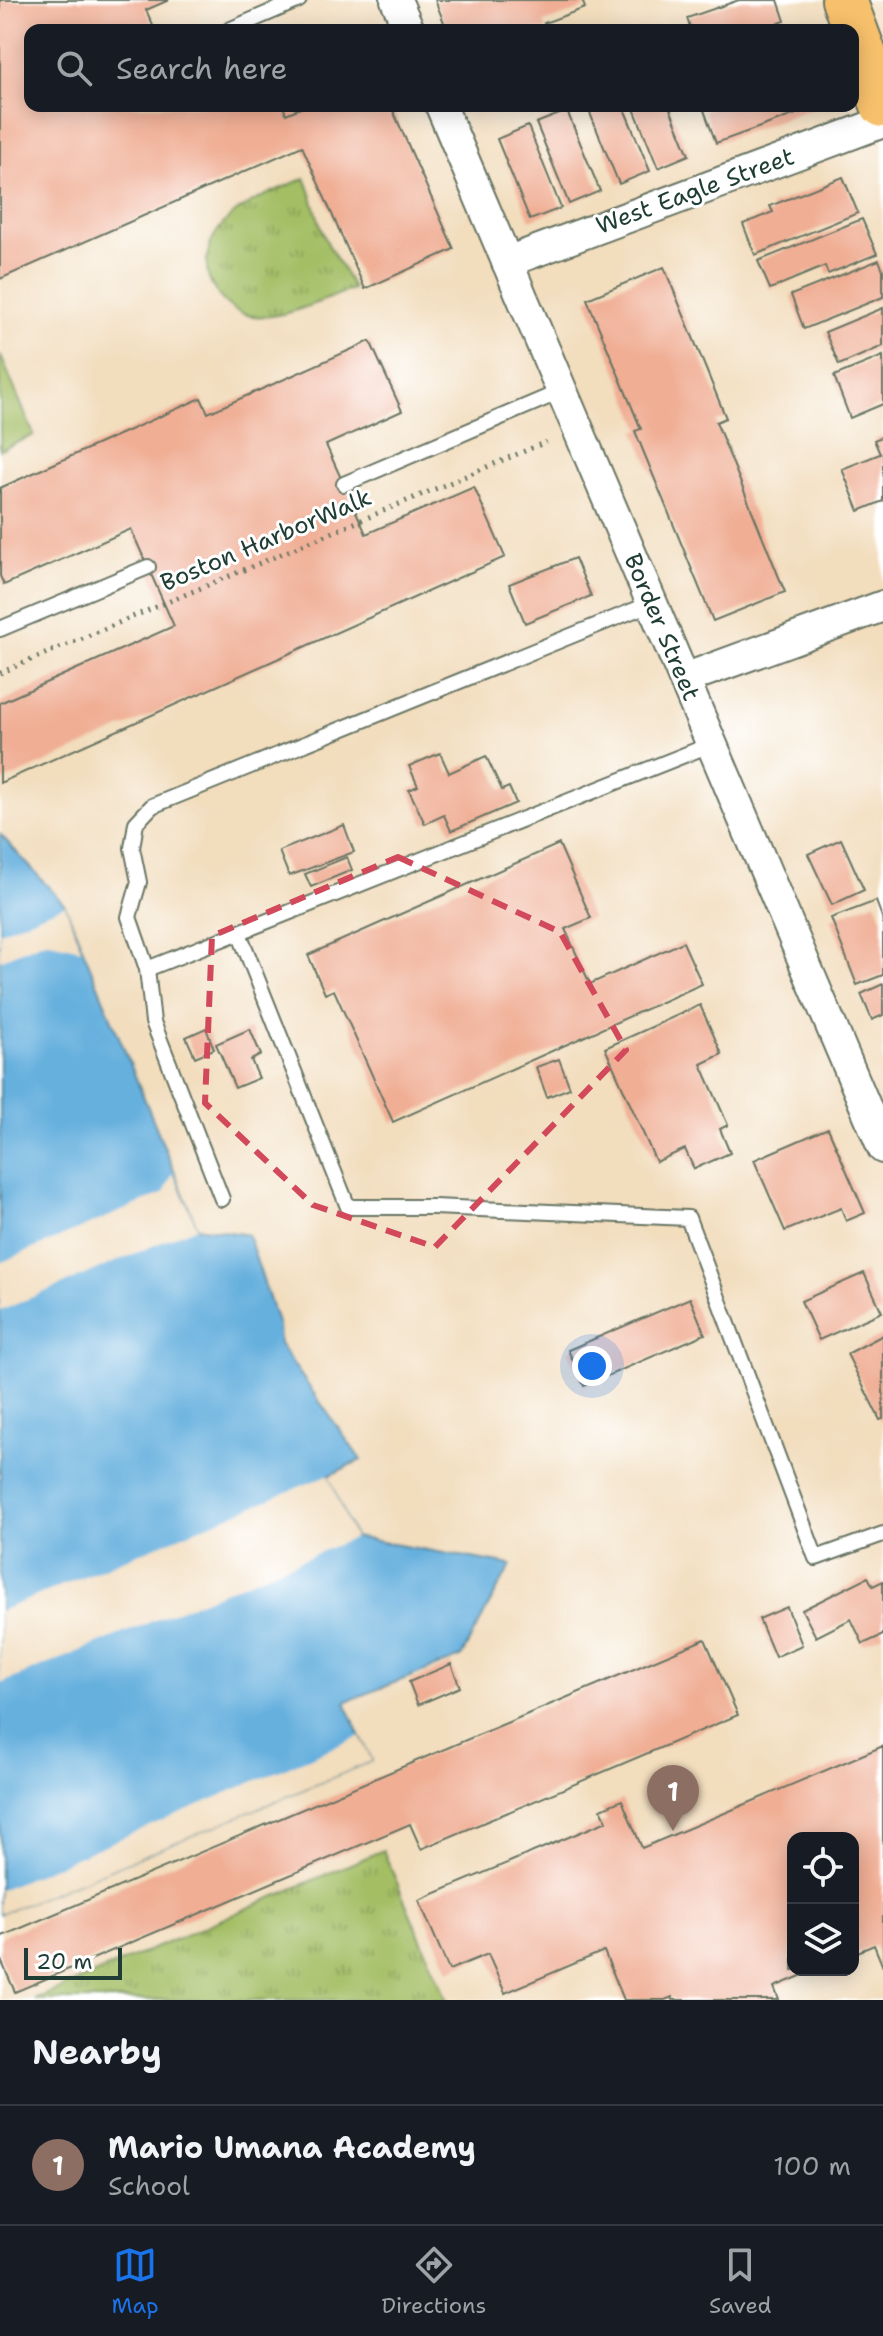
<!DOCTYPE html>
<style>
:root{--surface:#171b24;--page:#20242c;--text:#f1f3f6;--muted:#9ea1a6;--line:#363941;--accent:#1a73e8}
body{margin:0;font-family:"Shantell Sans",sans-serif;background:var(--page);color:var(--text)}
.controls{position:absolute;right:24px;bottom:24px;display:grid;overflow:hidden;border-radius:16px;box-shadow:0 4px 20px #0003}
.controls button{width:72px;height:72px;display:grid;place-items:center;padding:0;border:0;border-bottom:2px solid var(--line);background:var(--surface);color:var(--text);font:40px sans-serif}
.scale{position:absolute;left:24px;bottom:20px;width:98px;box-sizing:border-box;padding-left:8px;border:4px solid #1f3d34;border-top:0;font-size:22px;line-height:28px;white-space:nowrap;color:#1f3d34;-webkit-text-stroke:6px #fff;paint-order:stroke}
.you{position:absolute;left:592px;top:1366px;width:28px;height:28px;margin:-20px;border:6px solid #fff;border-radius:50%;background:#1a73e8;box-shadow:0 0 0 12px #1a73e833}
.badge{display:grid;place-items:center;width:52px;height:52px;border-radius:50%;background:var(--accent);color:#fff;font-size:26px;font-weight:700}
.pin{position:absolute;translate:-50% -66px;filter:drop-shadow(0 2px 4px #0008)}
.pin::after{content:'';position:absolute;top:42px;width:28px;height:24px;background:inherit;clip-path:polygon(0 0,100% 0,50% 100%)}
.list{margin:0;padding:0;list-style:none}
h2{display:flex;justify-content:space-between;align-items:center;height:104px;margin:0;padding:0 32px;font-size:34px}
h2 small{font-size:26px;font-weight:400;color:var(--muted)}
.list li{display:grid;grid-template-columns:52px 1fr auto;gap:24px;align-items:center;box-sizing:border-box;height:120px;padding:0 32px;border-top:2px solid var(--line)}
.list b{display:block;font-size:30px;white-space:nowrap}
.list p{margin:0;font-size:26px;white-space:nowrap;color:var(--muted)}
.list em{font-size:26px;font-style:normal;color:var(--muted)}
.icon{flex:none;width:44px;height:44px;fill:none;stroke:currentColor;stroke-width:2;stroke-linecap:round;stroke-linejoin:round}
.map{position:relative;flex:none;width:883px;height:2000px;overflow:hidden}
.search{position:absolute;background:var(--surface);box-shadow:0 4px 20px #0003;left:24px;right:24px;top:24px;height:88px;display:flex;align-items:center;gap:20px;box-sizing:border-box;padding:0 28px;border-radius:16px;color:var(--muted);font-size:30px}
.sheet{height:224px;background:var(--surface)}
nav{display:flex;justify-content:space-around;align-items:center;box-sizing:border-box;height:112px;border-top:2px solid var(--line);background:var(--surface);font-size:22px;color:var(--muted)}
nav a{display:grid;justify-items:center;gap:4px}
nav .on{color:var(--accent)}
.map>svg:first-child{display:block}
.grass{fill:url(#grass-tufts);stroke:#617e4c;stroke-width:2}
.pitch{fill:#a3be64;stroke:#617e4c;stroke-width:2}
.water{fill:#66b0de;stroke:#427689;stroke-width:2}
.pier{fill:#f2ddbd}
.building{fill:#f0ae94}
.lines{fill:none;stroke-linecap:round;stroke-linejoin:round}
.lane-casing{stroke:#697564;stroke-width:18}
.street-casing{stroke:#697564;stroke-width:34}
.primary-casing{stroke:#697564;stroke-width:48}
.path{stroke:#697564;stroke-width:5;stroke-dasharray:2 6;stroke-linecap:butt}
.lane{stroke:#fff;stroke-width:14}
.street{stroke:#fff;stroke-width:30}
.primary{stroke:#f7c06c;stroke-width:44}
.marked{fill:none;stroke:#d1495b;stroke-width:6;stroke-dasharray:16 10;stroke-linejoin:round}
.labels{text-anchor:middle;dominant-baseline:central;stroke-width:6;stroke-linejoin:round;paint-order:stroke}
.street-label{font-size:24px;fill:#1f3d34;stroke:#fff}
</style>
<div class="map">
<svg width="883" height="2000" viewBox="0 0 883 2000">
<defs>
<pattern id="grass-tufts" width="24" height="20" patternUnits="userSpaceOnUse" patternTransform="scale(2)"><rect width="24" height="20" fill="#a3be64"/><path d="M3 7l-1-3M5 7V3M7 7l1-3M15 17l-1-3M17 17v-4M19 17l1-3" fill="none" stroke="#849c53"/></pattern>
</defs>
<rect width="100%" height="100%" fill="#fff"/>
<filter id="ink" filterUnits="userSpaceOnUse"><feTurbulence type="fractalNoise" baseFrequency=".0125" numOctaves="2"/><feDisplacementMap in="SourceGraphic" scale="16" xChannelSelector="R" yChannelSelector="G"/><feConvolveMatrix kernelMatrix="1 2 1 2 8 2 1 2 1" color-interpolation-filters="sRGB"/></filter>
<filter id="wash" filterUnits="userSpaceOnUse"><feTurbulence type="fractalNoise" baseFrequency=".006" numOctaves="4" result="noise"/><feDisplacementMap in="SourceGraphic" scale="32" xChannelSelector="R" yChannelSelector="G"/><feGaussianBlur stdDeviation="1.8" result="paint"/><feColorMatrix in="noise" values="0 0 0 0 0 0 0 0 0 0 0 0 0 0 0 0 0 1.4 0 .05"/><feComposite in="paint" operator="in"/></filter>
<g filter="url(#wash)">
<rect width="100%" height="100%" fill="#f2ddbd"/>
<g class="grass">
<path d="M305,178C314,198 317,219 325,238C333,256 346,271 353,289C326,298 281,321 253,316C236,314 223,303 214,289C209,281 206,270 207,260C211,212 267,195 305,178Z"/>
<polygon points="383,1850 447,2000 34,2000"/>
</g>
<polygon class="pitch" points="0,354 34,435 0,450"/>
<polygon class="water" points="0,834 65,905 197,1227 248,1235 278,1325 279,1344 361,1460 328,1476 354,1537 511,1565 461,1657 345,1702 372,1761 0,1914"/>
<g class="pier">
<polygon points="65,905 81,949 45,941 0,960 0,932"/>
<polygon points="173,1173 197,1227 0,1311 0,1263 164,1193"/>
<polygon points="328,1475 354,1538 0,1684 0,1611"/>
<polygon points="360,1736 372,1761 0,1914 0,1890"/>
</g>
<g id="blocks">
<g class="building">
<polygon points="0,0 169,0 146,10 155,30 30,30 30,106 283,106 286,114 305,106 391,106 454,249 365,289 302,146 0,279"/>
<polygon points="435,0 582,0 585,8 544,23 546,30 447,30"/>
<polygon points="739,0 778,0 785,21 759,30 691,30 687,18"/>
<polygon points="587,106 623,106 650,171 619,184"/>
<polygon points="633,106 669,106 689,155 658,168"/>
<polygon points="715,106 818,106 716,143 704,110"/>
<polygon points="567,111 600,191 569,204 536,123"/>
<polygon points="528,126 561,208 530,220 497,139"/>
<polygon points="843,177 858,213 755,255 743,224 773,212 770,206"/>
<polygon points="862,219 877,254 828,274 825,266 770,289 758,261"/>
<polygon points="879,260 883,270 883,297 804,329 791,295"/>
<polygon points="664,267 726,418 716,422 785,592 713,621 635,431 641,429 587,299"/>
<polygon points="883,308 883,346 839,365 825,332"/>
<polygon points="370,341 402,411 326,445 366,534 474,487 505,557 0,783 0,703 174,626 131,529 4,585 0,576 0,488 201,398 208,413"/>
<polygon points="883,356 883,404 850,418 834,376"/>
<polygon points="883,436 883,501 859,511 842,469 880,454 874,440"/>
<polygon points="575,558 591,596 525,623 509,584"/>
<polygon points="440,753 449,773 486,756 502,790 509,787 516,803 451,831 444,815 425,824 409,790 418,786 409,766"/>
<polygon points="344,825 354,852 289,876 279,851"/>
<polygon points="841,839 864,890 832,905 808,854"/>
<polygon points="559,844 591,918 565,929 590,984 683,942 702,984 393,1122 334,990 325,994 308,955"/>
<polygon points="347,857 352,870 311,887 305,874"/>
<polygon points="876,901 883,920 883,975 857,985 831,918"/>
<polygon points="883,984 883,1015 872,1020 861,994"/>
<polygon points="700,1005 722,1054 701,1064 728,1125 720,1129 730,1153 694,1169 685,1149 656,1162 605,1048"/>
<polygon points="206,1028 214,1049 195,1057 186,1037"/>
<polygon points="250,1029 261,1055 251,1060 259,1078 235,1088 216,1044"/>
<polygon points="559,1059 570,1088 547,1097 536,1067"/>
<polygon points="828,1128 865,1213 846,1221 841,1208 785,1231 754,1160"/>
<polygon points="864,1273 882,1312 819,1340 801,1301"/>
<polygon points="690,1298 705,1334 584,1386 568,1350"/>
<polygon points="883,1335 883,1419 880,1420 847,1354"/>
<polygon points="868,1577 873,1586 883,1581 883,1635 863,1644 851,1619 816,1637 802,1610"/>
<polygon points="787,1607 802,1645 775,1657 759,1619"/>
<polygon points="705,1639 738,1715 421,1849 410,1824 15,1992 0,1958 0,1937"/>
<polygon points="451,1664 460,1687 418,1705 409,1682"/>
<polygon points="883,1746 883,1967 874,1945 853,1954 853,1838 793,1838 793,1970 815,1970 774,1987 779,2000 673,2000 672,1997 665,2000 624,2000 604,1951 505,1993 488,1954 449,1970 419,1900 607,1821 601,1809 622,1800 642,1848"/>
</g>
</g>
</g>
<g filter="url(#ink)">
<use href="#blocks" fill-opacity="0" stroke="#697564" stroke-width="2"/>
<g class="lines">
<defs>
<g id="lane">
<polyline points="229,30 299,0"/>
<polyline points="344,484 562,391"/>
<polyline points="652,603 152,806 136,823 132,848 139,882 129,917 147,969 712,744"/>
<polyline points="0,629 148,567"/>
<polyline points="239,933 348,1207 434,1207 688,1218 816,1558 883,1534"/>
<polyline points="147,969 153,1022 222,1199"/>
</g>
<g id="street">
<polyline points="396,0 409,30"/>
<polyline points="441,106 883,1148"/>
<polyline points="507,262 883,122"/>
<polyline points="684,679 883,606"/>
</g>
<polyline id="primary" points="844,0 883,105"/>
</defs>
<use href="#lane" class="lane-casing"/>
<use href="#street" class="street-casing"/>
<use href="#primary" class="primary-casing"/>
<polyline class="path" points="0,673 546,442"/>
<use href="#lane" class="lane"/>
<use href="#street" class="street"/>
<use href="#primary" class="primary"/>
</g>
</g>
<path class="marked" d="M398,857L560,932L626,1050L435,1247L313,1205L205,1103L212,936Z"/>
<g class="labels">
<g class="street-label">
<text transform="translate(695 191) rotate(-20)">West Eagle Street</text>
<text transform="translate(266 540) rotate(-23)">Boston HarborWalk</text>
<text transform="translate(662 627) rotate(67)">Border Street</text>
</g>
</g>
</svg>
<div class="controls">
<button><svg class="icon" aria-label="locate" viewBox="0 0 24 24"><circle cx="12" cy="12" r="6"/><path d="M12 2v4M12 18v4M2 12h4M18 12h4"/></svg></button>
<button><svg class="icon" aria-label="layers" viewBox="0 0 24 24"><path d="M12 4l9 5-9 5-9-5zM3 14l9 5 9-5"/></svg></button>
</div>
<div class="scale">20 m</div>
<div class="you"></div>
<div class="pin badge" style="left:673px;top:1831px;background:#8d6e63">1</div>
<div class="search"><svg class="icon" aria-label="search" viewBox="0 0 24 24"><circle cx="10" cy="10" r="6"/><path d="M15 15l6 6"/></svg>Search here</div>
</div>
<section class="sheet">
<h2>Nearby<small></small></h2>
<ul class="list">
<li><span class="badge" style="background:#8d6e63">1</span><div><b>Mario Umana Academy</b><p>School</p></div><em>100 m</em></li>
</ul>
</section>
<nav>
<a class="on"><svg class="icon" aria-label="map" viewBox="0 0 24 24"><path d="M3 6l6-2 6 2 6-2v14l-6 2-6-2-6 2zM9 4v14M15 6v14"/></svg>Map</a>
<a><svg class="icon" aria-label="directions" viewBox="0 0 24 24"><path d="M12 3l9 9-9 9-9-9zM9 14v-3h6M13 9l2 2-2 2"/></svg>Directions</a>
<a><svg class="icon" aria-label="saved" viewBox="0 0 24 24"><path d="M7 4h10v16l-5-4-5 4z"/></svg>Saved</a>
</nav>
